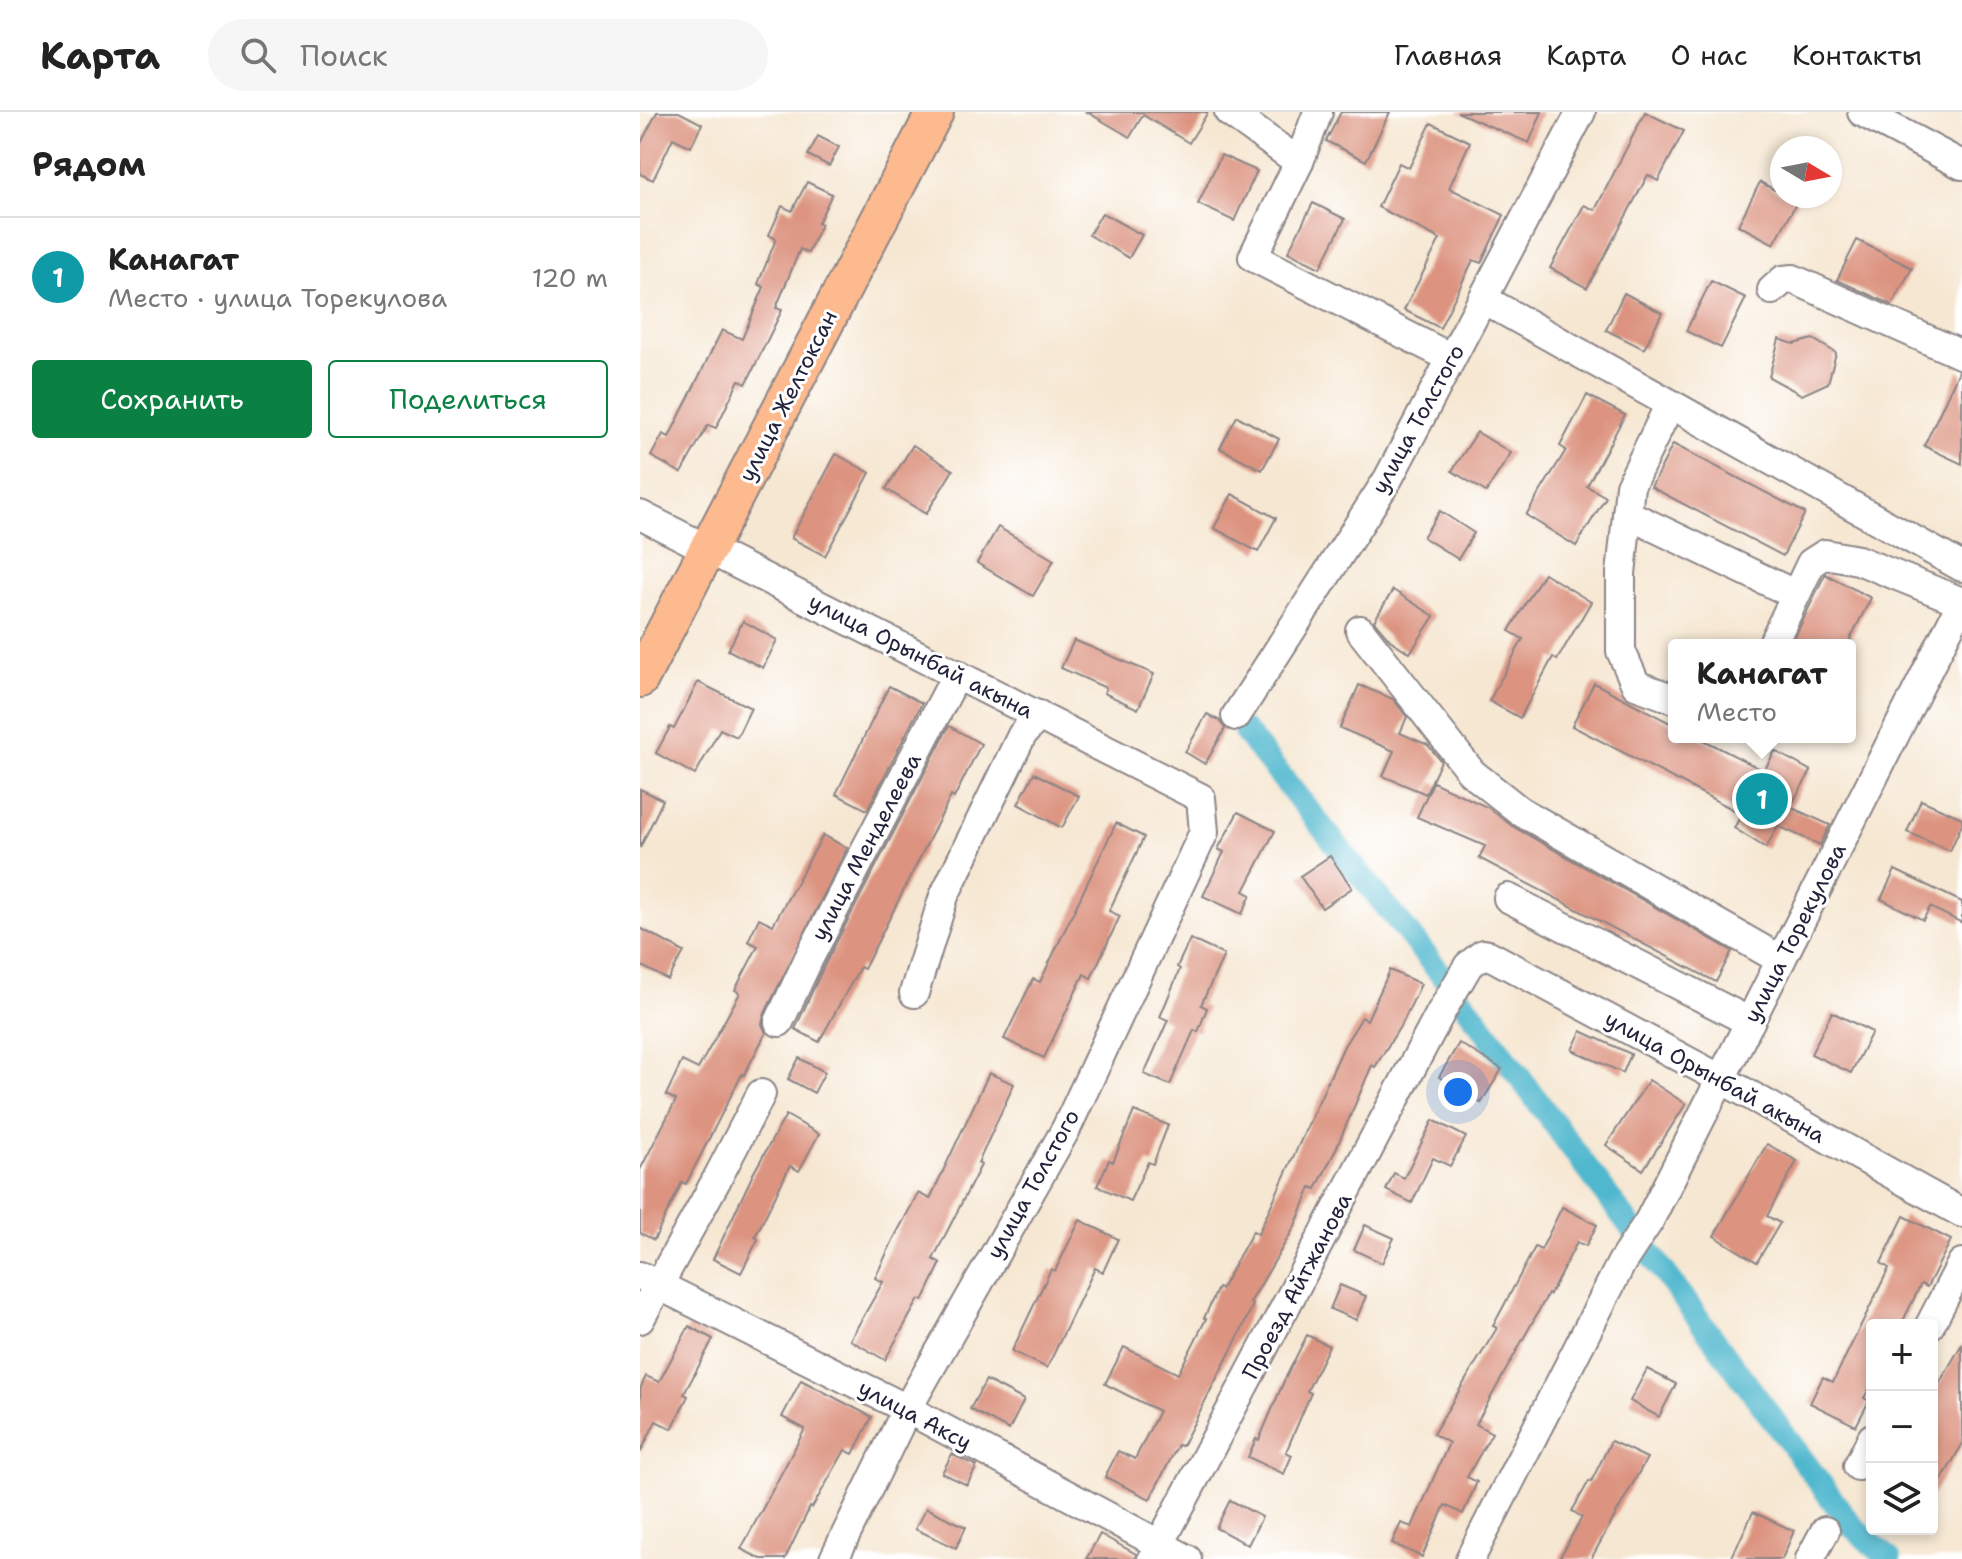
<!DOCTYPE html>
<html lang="ru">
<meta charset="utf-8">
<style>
:root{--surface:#fff;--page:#f6f6f6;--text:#222;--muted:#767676;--line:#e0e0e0;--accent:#0b8043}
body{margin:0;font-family:"Shantell Sans",sans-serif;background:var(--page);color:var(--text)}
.controls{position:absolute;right:24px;bottom:24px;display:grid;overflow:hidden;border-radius:8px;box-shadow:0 4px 12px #0003}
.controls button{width:72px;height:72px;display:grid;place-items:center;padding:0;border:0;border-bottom:2px solid var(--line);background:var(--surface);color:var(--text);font:40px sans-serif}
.compass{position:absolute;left:1130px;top:24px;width:72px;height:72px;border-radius:50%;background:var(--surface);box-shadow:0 4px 12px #0003;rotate:100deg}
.you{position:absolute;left:818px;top:980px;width:28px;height:28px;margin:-20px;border:6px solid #fff;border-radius:50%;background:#1a73e8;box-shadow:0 0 0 12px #1a73e833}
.badge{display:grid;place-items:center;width:52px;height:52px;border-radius:50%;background:var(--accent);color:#fff;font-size:26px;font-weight:700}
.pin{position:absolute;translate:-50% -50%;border:4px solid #fff;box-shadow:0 2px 8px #0006}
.popup{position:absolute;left:1028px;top:527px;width:188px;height:104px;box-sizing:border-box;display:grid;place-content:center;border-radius:8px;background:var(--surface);filter:drop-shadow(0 2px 6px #0005);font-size:26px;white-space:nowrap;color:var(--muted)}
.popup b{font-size:30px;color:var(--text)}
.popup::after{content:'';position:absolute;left:50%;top:100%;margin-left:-16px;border:16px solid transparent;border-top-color:var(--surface)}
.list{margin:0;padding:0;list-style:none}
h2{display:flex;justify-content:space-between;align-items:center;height:104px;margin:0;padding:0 32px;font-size:34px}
h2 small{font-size:26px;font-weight:400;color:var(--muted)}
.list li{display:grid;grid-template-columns:52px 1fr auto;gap:24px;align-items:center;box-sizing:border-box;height:120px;padding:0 32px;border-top:2px solid var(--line)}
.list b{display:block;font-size:30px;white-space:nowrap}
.list p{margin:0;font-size:26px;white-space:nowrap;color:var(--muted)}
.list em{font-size:26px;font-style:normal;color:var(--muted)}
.actions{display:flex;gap:16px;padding:24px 32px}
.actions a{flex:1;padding:18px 0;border:2px solid var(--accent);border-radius:8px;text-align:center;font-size:28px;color:var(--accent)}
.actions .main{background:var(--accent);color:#fff}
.icon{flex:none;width:44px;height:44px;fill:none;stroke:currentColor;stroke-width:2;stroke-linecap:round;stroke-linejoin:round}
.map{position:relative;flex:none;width:1322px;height:1447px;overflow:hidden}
header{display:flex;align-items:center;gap:48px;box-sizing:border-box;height:112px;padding:0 40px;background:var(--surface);border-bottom:2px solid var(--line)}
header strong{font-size:38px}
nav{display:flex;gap:44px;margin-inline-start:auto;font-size:28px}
.search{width:560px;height:72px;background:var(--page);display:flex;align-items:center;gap:20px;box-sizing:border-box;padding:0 28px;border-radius:44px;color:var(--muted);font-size:30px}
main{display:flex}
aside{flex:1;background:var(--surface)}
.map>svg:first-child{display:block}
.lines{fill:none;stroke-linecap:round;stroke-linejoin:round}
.canal{stroke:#50b7ce;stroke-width:24}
.building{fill:#dc937f}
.minor-casing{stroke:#8c8486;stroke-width:32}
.major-casing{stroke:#8c8486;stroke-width:40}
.minor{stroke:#fff;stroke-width:28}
.major{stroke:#fcba8e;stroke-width:36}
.labels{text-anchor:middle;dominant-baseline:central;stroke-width:6;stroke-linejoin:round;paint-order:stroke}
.street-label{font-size:22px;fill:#22223b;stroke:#fff}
</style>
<header>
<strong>Карта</strong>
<div class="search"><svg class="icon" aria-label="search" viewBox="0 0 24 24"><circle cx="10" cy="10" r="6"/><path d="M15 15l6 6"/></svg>Поиск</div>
<nav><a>Главная</a><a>Карта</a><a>О нас</a><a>Контакты</a></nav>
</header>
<main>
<aside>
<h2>Рядом<small></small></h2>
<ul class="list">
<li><span class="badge" style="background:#0f9aa8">1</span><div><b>Канагат</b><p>Место · улица Торекулова</p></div><em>120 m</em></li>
</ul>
<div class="actions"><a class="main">Сохранить</a><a>Поделиться</a></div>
</aside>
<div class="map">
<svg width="1322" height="1447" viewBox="0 0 1322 1447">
<rect width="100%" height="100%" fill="#fff"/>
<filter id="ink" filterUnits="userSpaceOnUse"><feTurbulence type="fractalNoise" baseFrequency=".0125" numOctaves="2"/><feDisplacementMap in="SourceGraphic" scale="16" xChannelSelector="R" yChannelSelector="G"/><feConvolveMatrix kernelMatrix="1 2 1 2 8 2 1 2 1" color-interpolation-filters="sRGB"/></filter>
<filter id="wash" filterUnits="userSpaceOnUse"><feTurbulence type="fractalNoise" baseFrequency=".006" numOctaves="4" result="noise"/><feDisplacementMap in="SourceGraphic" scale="32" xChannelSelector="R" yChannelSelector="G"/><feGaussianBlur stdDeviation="1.8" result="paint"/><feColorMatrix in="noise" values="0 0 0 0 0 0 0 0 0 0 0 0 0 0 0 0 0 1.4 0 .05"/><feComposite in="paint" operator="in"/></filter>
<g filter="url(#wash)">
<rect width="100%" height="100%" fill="#f6e7d2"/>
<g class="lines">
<polyline class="canal" points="605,620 830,898 1211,1413 1249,1447"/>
</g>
<g id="blocks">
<g class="building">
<polygon points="17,0 39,0 62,12 51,35 33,26 13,68 0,62 0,33"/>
<polygon points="447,0 568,0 549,31 503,3 490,25"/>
<polygon points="701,0 750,0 726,49 686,29"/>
<polygon points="817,0 902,0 889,31"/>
<polygon points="1005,0 1044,19 1018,69 1008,63 947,176 910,156 944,93 955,98"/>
<polygon points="791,11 830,30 809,76 864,103 841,151 833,148 800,216 764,198 800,127 738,95 759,51 769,56"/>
<polygon points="178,24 199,35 189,54 168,43"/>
<polygon points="581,43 617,59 594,109 558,92"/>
<polygon points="167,70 192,82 178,111 181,112 168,141 160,137 136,196 142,198 106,272 99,268 76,316 68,313 41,361 11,344 23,322 29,325 82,218 102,227 124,175 118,172 136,127 129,123 142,94 152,99"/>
<polygon points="1120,70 1157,90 1134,132 1098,113"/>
<polygon points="673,91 705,107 680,156 648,140"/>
<polygon points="462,101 502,123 489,146 449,123"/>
<polygon points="1217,128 1272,156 1252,193 1197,168"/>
<polygon points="1071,169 1106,186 1081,236 1046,219"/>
<polygon points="984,181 1022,201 1004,237 966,218"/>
<polygon points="1139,227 1154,232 1173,227 1196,241 1188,271 1162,283 1129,265"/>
<polygon points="1319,259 1322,260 1322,352 1284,334"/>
<polygon points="947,283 985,303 947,374 966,385 936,434 886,403 926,338 920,334"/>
<polygon points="597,304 639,327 622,358 580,336"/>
<polygon points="837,320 871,341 846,380 812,359"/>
<polygon points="1033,332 1165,401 1143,444 1011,375"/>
<polygon points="273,333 313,358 286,402 246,377"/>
<polygon points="196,342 230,361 185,444 151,426"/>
<polygon points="592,382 636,406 618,440 574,416"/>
<polygon points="800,399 834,421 818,447 783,425"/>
<polygon points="358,415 414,448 393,484 337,451"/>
<polygon points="904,461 951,490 917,548 913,545 880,606 849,589 883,527 869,519"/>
<polygon points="1185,462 1231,486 1207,533 1151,533"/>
<polygon points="753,478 794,504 770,541 750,528 734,509"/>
<polygon points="103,509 137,528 123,556 88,538"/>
<polygon points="434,528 514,562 498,597 464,581 466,576 421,556"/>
<polygon points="58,570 111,596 97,625 80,617 55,663 16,641 30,615 34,617"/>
<polygon points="954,571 1034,613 1034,625 1058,625 1124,659 1135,639 1171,659 1150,695 1190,713 1180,733 1138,714 1126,736 1094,716 1102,702 932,614"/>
<polygon points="719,573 753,587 767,605 760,621 788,633 801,649 786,682 743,664 754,639 700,616"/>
<polygon points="249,574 282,591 227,698 196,682"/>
<polygon points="567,602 580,609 585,617 565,652 545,640"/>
<polygon points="309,614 341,632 314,686 311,684 224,857 220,855 179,930 155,917 184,854"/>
<polygon points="394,661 439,684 422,716 378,692"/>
<polygon points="793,670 847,695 872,714 1092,839 1076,870 839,746 845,734 777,705"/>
<polygon points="0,677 23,688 0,736"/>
<polygon points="1281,688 1322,706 1322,712 1310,739 1267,720"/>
<polygon points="598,700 635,719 604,779 611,783 602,802 563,784 584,740 578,737"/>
<polygon points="476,711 504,725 469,799 480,804 451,866 444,862 404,946 364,927 393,867 400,870"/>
<polygon points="183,723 207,736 124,903 122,912 126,921 104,963 102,962 46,1072 42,1070 14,1128 0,1121 0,1058 36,988 26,983 42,949 58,957 100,881 95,878 118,834 108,829 119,806 133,813"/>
<polygon points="690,744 712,776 682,796 660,764"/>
<polygon points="1255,758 1322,790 1322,811 1290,795 1283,808 1241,787"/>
<polygon points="0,816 44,840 28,868 0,853"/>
<polygon points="550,827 584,843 561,893 567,896 558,920 554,918 530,973 504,962 528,908 520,905 540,857 537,855"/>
<polygon points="750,858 781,872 764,908 735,955 732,953 696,1037 676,1077 671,1075 655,1114 610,1191 613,1193 599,1223 542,1334 538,1333 510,1387 465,1365 478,1339 495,1347 519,1299 465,1272 484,1235 538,1262 566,1207 564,1206 578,1176 581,1177 613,1119 618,1122 704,934 722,905 727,908"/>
<polygon points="1192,900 1232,920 1211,961 1171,942"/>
<polygon points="941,919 991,942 983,961 932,938"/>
<polygon points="819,931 862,957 841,991 799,965"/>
<polygon points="159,946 185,960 174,981 148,967"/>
<polygon points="349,961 374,972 338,1051 341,1053 293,1147 301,1151 283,1189 279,1187 245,1248 210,1228 243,1170 235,1166 253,1128 278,1081 290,1087"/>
<polygon points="1009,968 1046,992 1003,1058 966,1033"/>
<polygon points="494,999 528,1013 513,1052 508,1050 490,1089 457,1074 469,1048 473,1050"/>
<polygon points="146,1003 179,1022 159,1059 150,1054 115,1125 118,1127 101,1161 73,1147 114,1060"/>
<polygon points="793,1008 826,1025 810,1054 793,1046 772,1091 746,1078 754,1061 764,1066"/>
<polygon points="1127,1032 1157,1049 1127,1104 1140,1111 1117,1150 1074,1124"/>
<polygon points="922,1095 957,1113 946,1134 937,1130 910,1183 908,1182 836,1312 852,1321 827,1365 837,1370 823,1402 805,1393 782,1445 752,1431 761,1411 772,1415 809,1331 793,1322 857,1216 853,1214 895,1135 901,1138"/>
<polygon points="1264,1104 1311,1128 1287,1175 1281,1172 1261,1213 1232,1213 1232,1271 1224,1286 1229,1289 1216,1314 1170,1291 1183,1265 1193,1270 1249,1156 1241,1151"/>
<polygon points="440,1108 478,1127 463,1160 455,1156 407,1256 372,1239 411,1157 415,1159"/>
<polygon points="725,1113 754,1126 742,1151 714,1138"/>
<polygon points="700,1173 726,1184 716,1208 690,1197"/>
<polygon points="49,1214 73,1227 44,1282 48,1284 32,1317 16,1309 0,1341 0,1277 6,1264 19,1270"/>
<polygon points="667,1223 689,1234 667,1279 671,1281 646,1340 652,1343 644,1362 608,1345 616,1327 619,1328 644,1269"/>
<polygon points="1322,1232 1322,1333 1292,1384 1292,1284"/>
<polygon points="1007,1257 1036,1272 1019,1305 990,1289"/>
<polygon points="161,1268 232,1305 213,1342 205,1338 172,1396 170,1395 145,1447 121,1447 101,1437 165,1317 142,1305"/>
<polygon points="346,1268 384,1288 369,1318 330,1297"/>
<polygon points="971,1329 1007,1346 951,1447 919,1447 942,1405 932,1399 949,1369 951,1370"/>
<polygon points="312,1342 337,1354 327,1373 302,1361"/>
<polygon points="590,1388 622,1405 608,1433 576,1416"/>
<polygon points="286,1396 326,1415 316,1436 275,1417"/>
<polygon points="1113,1400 1154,1419 1142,1447 1091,1447"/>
<polygon points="460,1422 496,1442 495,1447 446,1447"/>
</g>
</g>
</g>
<g filter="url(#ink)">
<use href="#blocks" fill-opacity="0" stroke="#8c8486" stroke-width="2"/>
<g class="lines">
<defs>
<g id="minor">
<polyline points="589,0 659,50"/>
<polyline points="678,0 659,50 613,145 811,246"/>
<polyline points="1222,0 1322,53"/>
<polyline points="1132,178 1143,168 1153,167 1322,243"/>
<polyline points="843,187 1322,455"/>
<polyline points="1030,292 990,374 981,462 981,539 996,573 1034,587"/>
<polyline points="987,402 1154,482"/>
<polyline points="0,403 561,686 564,720 426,1017 267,1297 194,1447"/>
<polyline points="720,518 832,661 880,699 1141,848"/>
<polyline points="1132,533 1171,451 1185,442 1218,448 1322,490"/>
<polyline points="596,604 748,367 941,0"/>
<polyline points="868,786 1110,910"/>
<polyline points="274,881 304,784 382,623 399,603"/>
<polyline points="139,910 169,846 317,562"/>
<polyline points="0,1164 267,1297 547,1447"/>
<polyline points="0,1207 77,1067 121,982"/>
<polyline points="1290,1213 1322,1151"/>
<polyline points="1218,1354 1232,1326"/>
<polyline points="512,1447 801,900 828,854 843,842 849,843 1081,967 1322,1101"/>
<polyline points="830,1447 982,1150 1009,1109 1322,490"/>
<polyline points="1170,1447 1185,1419"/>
</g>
<polyline id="major" points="0,567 295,0"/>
</defs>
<use href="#minor" class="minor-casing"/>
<use href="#major" class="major-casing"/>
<use href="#minor" class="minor"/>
<use href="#major" class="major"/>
</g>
</g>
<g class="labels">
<g class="street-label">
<text transform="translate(148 284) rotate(-63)">улица Желтоксан</text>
<text transform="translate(778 307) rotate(-61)">улица Толстого</text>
<text transform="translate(281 544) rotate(27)">улица Орынбай акына</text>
<text transform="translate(226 735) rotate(-62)">улица Менделеева</text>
<text transform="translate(1155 821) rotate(-63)">улица Торекулова</text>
<text transform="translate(1075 965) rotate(29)">улица Орынбай акына</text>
<text transform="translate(393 1072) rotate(-61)">улица Толстого</text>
<text transform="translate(657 1174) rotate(-62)">Проезд Айтжанова</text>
<text transform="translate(275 1303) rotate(28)">улица Аксу</text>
</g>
</g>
</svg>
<div class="controls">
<button>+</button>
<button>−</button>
<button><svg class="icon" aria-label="layers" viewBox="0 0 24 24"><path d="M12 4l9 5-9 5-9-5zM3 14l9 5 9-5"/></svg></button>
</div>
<svg class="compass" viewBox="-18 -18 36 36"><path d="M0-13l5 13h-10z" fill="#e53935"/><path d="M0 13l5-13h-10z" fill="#767676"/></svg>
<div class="you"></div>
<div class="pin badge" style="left:1122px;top:687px;background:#0f9aa8">1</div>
<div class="popup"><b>Канагат</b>Место</div>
</div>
</main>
